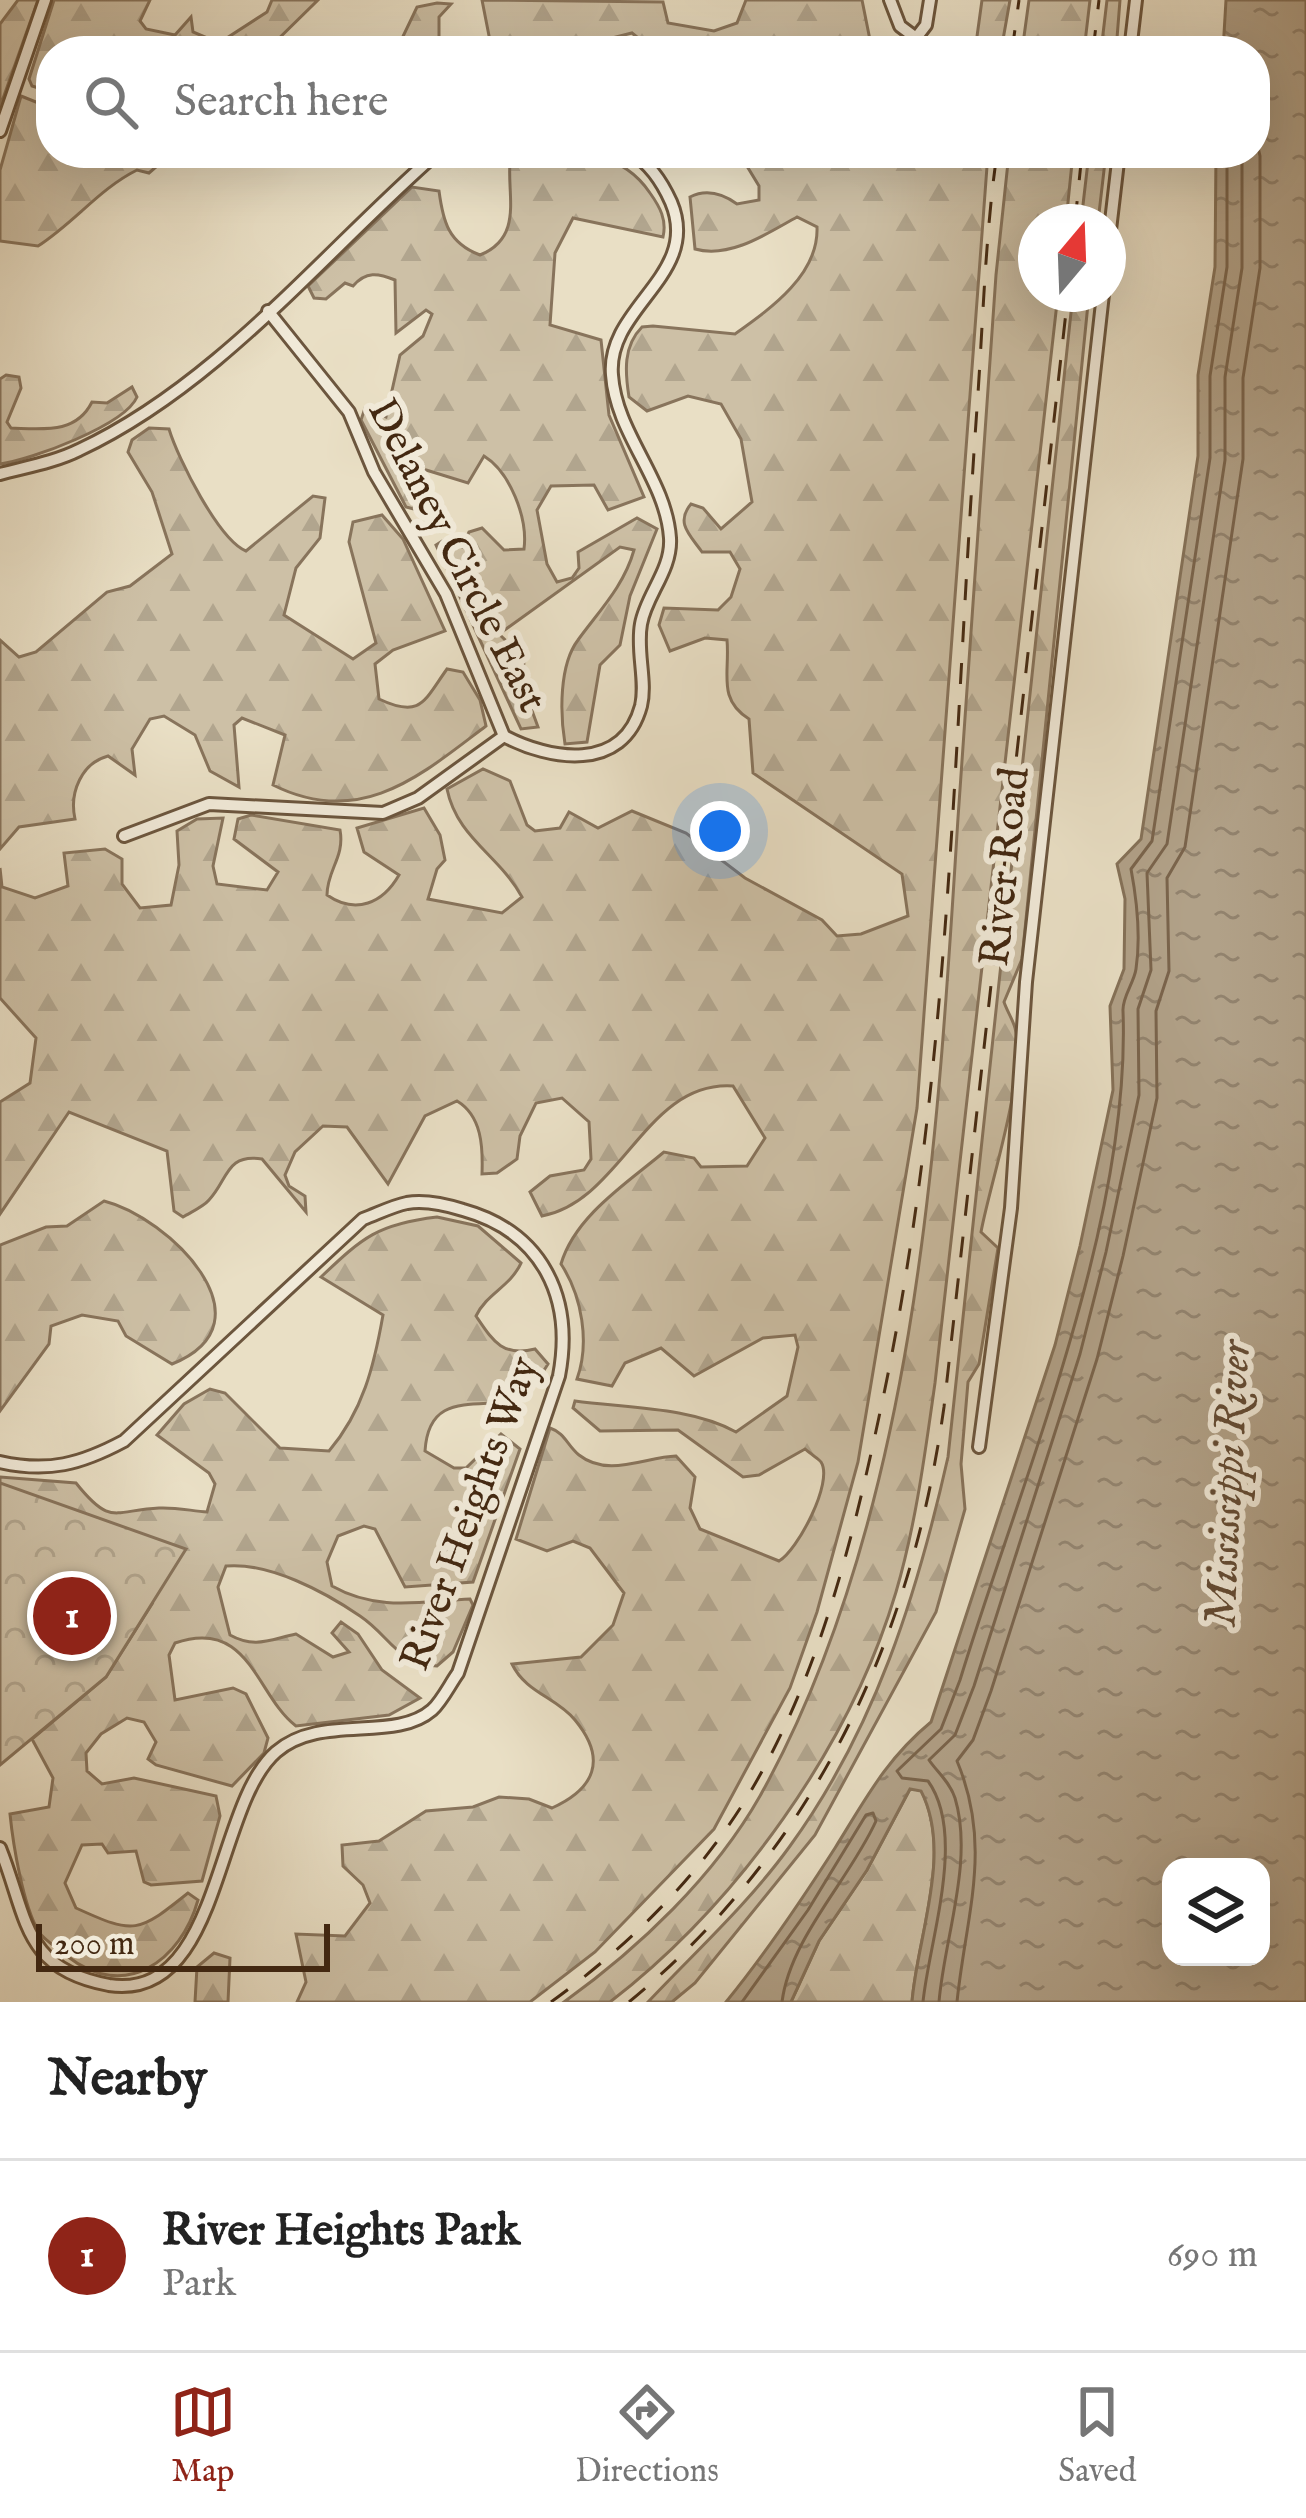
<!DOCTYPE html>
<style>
:root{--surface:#fff;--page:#f2f2f2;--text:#222;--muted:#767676;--line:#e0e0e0;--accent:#8f2418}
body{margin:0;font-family:"IM FELL English",serif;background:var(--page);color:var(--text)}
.controls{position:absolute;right:36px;bottom:36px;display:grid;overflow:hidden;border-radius:24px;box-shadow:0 12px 48px #0002}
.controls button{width:108px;height:108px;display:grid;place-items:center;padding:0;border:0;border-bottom:3px solid var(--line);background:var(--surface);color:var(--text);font:60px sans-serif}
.compass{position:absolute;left:1018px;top:204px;width:108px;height:108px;border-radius:50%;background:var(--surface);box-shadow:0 12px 48px #0002;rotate:19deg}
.scale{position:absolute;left:36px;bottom:30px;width:294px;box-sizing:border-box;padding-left:12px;border:6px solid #432811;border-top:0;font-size:33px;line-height:42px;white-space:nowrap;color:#432811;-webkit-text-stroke:9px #f1ead9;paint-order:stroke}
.you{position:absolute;left:720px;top:831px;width:42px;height:42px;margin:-30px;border:9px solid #fff;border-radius:50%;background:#1a73e8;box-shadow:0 0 0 18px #1a73e833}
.badge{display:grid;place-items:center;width:78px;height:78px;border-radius:50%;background:var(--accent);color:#fff;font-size:39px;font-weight:700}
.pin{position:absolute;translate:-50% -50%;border:6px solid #fff;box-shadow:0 3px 12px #0006}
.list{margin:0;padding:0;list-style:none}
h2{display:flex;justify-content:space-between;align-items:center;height:156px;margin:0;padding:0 48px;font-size:51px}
h2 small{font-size:39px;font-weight:400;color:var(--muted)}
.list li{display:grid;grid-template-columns:78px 1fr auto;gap:36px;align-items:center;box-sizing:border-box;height:192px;padding:0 48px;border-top:3px solid var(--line)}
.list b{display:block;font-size:45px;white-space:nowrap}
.list p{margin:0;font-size:39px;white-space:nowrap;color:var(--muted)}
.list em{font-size:39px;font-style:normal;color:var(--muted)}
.icon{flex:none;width:66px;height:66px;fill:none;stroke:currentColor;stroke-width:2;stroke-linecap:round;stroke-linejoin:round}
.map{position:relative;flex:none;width:1306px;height:2002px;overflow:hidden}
.search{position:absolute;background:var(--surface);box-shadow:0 12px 48px #0002;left:36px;right:36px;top:36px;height:132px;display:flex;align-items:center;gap:30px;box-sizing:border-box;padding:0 42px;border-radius:48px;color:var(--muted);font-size:45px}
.sheet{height:348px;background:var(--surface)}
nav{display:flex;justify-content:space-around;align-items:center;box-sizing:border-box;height:168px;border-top:3px solid var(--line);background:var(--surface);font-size:33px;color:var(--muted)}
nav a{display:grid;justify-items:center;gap:6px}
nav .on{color:var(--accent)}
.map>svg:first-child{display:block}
.forest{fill:url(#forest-firs);stroke:#88745c;stroke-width:3}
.park{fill:url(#park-crowns);stroke:#88745c;stroke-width:3}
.water{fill:url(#water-ripples);stroke:#857158;stroke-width:3;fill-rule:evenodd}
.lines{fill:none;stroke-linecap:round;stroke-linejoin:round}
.shore{stroke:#7a644c;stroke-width:3}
.street-casing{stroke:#6c563e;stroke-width:16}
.street{stroke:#f1ead9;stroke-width:10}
.rail{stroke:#432811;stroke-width:3;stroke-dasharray:21 21;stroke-linecap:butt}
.labels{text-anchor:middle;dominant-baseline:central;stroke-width:12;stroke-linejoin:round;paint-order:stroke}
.street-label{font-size:42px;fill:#432811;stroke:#f1ead9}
.water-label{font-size:45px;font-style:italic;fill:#644c35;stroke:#f1ead9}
</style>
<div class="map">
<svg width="1306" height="2002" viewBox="0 0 1306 2002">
<defs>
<pattern id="forest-firs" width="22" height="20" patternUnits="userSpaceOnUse" patternTransform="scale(3)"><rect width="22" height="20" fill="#cdc0a6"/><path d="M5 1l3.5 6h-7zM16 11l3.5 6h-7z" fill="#b1a58e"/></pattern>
<pattern id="park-crowns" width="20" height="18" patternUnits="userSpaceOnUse" patternTransform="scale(3)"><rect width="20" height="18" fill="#cdc0a6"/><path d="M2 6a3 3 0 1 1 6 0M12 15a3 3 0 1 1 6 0" fill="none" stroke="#b1a58e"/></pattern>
<pattern id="water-ripples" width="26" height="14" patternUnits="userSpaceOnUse" patternTransform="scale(3)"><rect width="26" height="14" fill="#b1a188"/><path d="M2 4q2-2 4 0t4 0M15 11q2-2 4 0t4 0" fill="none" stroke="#92836e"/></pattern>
</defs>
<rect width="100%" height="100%" fill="#e9dfc5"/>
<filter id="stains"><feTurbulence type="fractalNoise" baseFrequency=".00167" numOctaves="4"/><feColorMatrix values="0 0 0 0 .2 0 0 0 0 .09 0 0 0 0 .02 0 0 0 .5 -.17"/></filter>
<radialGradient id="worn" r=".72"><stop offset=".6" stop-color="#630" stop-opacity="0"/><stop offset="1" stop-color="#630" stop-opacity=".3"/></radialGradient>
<g class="forest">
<polygon points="18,0 38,0 0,107 0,24"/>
<polygon points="54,0 150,0 140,21 146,29 175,35 191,17 193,32 219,43 267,12 272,0 318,0 266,51 51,51 48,91 32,86 29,79"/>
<polygon points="482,0 663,2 668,23 714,31 737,23 746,0 862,0 872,50 654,51 632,33 604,40 598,51 492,51"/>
<polygon points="982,0 1010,0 1001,51 975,51"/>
<polygon points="1029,0 1090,0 1084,51 1022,51"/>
<polygon points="1107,0 1120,0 1116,51 1101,51"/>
<polygon points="437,3 451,4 439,17 439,40 465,51 396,51 417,7"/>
<path d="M21,96L51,108V153H172L149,173L137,170C99,189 75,222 38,246L0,241V170Z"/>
<path d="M511,153C564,153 617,144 650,193C660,207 667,220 663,237L573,218L555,253L550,325L601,340L609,415L644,497L608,510L594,485L551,486L537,510L547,564L557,582L572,578L579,568L578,552L637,518L657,529L630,596L620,645L600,665L587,742L565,744C560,714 559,665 578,640C599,611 624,586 634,550L620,547L499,634L524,658L523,686L538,727L521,729L436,545L444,540L462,547L469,532L482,528L504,550L524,549C528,518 510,472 484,456L468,483L426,470L417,476L414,509L406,507L361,420L365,408L386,417L400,355L423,336L432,314L426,310L396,333L395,280C378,273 366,271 353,286L345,283L326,299L314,298L308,286L412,187L439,191C443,221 448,243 480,255C527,236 504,189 511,153Z"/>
<path d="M739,153H988L917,1108L858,1462L817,1612L790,1688L714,1829L595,1952L530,2002H297L306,1982L296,1934L345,1936L370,1903L363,1885L343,1866L342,1845L379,1841L426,1811L473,1807L499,1797L529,1799L552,1808C594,1789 608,1760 575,1720C556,1697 526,1693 512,1664L581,1657L613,1625L624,1593L590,1548L573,1541L547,1551L516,1539L550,1428C565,1433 567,1445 579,1455C608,1478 645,1457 676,1456L695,1477L690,1508L700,1529L779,1561C797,1551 834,1482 821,1462C821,1461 806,1450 805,1449L759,1475L743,1477L678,1430L600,1431L573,1408L575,1401C626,1408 691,1407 736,1432L787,1396L798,1347L795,1335L763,1338L694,1376L661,1348L625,1363L612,1386L577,1379C590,1343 582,1296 561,1264C575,1216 627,1183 664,1152L694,1158L701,1167L747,1166L765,1138L733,1086C646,1080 622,1201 542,1216L530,1192L550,1176L584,1170L591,1159L589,1122L562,1098L536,1103L520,1136L517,1159L497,1173L482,1174C483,1147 482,1116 457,1101L425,1116L388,1184L347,1127L323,1126L295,1152L285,1175L289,1186L305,1196L306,1212L262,1159C226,1153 228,1180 209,1200C203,1207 191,1212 183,1217L174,1211L167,1151L69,1112L0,1214V1102L30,1083L36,1038L0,998V868L2,887L35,898L68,886L64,853L105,849L122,859V884L140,908L171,905L179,865L177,831L197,819L223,818L213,866L217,884L267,890L278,872L234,839L238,819L251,815L340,830C345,857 327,870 327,895C356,915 383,903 399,875L364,852L357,828L424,808L440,835L445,860L437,869L428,899L502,913L522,897C499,855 457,838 447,789L483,769L510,781L527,825L535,831L560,828L569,812L598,828L632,811L686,833L745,878L822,920L837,936L861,934L908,916L902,874L753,773L749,719C717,699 730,673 727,640L705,638L670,651L659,625L664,608L718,610L731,597L740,569L730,552H702C690,535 675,523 691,504L703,508L721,529L752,502L741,439L721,404L688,396L647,411L629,397C625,372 623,346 642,327L653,326L735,334C770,309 819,275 817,227L797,217C768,233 730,259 695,249L690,197C706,189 723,194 737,204L759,200V186Z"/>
<path d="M1009,153H1073L1066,222H1036V294H1058L935,1383C925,1453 916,1524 896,1592C850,1747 737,1904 610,2002H564C639,1948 714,1877 760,1796C918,1513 938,1134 958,818C970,637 984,456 996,275Z"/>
<polygon points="1089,153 1106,153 1098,222 1081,222"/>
<path d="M1073,294H1089L1022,959L1004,1002C1007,1011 1013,1020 1015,1028C1027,1074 990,1183 981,1232L998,1248L979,1364L968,1382L961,1464L965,1509L936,1612L815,1835L695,1983L672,2002H648C696,1951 749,1903 790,1846C875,1729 917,1595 948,1457Z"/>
<path d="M6,375L19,377L21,388L7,422L11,428C44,429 76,434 92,402L107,403L132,387L137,397C125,425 31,460 0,464V379Z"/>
<path d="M149,428L169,429C178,459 219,540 246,551L313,496L325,498L320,538L296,568L284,615L353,659L376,643L349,542L353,522L382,515L403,539L445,631L393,650L375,664L379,699C421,719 424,701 447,669L463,672L480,700L486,726C421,775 361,829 273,785L285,735L242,718L234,725L239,787L210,771L195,735L164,716L150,719L132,749L135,775L108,756C82,763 69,792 75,819L19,827L0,849V640L19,657L36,652L107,592L130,586L172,554L152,492L128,452L132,440Z"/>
<path d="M104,1201C168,1217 276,1322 172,1364L126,1336L118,1321L82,1315L51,1326L49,1344L0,1411V1245L46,1227L67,1226Z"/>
<path d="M437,1217L478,1226L521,1263C510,1287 487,1293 476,1316C493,1341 502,1357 535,1349L548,1364L526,1399C477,1410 429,1389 425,1451L454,1468H466L501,1434L520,1449L473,1582L405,1587L375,1529L364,1526L338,1536L327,1562L332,1586C378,1612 422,1601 470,1599L473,1605L453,1652L437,1666C397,1664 390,1636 360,1616C325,1592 269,1562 226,1566L218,1587L230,1635C255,1649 271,1639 296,1634L333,1657L349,1652L332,1633L341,1622L358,1634L382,1670L420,1698L389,1715L296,1726C256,1696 250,1617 175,1643L169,1655L175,1700L233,1688L246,1694L268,1738L264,1753L232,1786L156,1765L148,1759L156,1742L144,1722L127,1718L101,1734L86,1753L87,1771L102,1784L134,1778L216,1796L220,1816L202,1881L151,1885L144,1882L136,1851L108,1853L102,1844L82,1845L65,1883L76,1908C135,1935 138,1933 188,1893L198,1900C181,1961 125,2002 67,1956C59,1949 44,1940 39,1932C23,1906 13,1844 10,1814L49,1807L53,1778L32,1739L106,1677L152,1604L0,1540V1477L76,1483C111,1527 114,1510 159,1508C175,1507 192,1511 207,1512L215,1484L209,1473L157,1435L184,1404L210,1389L225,1393L280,1448L329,1451C363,1411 374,1366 383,1315L321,1277C363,1237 378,1224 437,1217Z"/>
<path d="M910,1789L921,1790C953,1853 917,1936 912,2002H791L819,1941L867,1870Z"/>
<polygon points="214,1953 230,1958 228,2002 195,2002 197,1967"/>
</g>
<polygon class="park" points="0,1483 186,1549 106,1677 0,1765"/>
<path class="water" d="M1226,0H1306V2002H912C917,1937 953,1853 921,1791L910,1789L867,1870L819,1941L791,2002H726C766,1953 801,1901 835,1848C865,1800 886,1759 931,1722L1055,1345L1080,1246L1113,1090L1110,1006L1124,969L1125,899L1117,864L1141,839L1198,456V375L1215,267L1216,153H1255V51H1223ZM1171,1867H1261V1957H1171Z"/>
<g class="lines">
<g class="shore">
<path d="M742,2002L808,1910L866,1815L873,1813L876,1821C850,1879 790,1938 782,2002"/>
<path d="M923,2002C929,1941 967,1835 928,1781L902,1778L897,1771L941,1729L960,1680C1022,1478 1131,1222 1123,1011C1122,997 1134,983 1136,969C1141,936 1137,901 1131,869L1152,841L1210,458V376L1227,267V153"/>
<path d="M939,2002C944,1939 974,1861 955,1798C950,1782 937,1772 929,1760L955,1735L974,1686L1080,1354L1106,1252L1139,1095L1138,1009L1151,970L1147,873L1167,844L1225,460V377L1242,268V153"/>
<path d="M957,2002C966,1914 993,1847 957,1761L973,1740L991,1691L1097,1359L1123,1256L1157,1098L1156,1011L1169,971L1167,878L1185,847L1243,459V378L1260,268V156L1255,134"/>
</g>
<defs>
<g id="street">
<polyline points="890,0 900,26 916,38 926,25 930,0"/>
<polyline points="1130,51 1136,0"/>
<polyline points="0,131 45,0"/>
<polyline points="1108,247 1119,153"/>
<path d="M268,311L349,412L374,472L446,594L504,736C549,760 623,773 641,706C647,681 636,651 641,624C646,595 672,570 670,538C666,479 616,434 612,375C606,307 702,275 671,202C662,182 650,164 632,153"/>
<path d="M0,474C26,467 55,462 79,450C218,385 323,253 437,153"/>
<polyline points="124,836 209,804 383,813 418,798 504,736"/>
<polyline points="979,1447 1011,1208 1026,982 1103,294"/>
<path d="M0,1462C48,1473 81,1464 124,1441L363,1219C377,1214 392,1206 407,1203C424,1200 447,1205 463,1210C542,1232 574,1297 559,1376L458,1673C450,1684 442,1701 432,1710C394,1743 321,1713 276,1752C214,1806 221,2002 109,1985C22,1969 28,1918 0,1848"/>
</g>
</defs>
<use href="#street" class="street-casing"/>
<use href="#street" class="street"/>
<g class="rail">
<polyline points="1012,51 1019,0"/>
<polyline points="1093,51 1099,0"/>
<polyline points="1075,222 1082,153"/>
<path d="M551,2002C632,1943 701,1875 752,1789C818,1677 852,1543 879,1417C951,1087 953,745 977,408C983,324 985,237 997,153"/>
<path d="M629,2002C814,1849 911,1642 944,1407L1068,294"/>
</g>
</g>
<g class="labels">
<g class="street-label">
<text transform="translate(456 556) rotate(63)">Delaney Circle East</text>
<text transform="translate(1006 867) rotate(-84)">River Road</text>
<text transform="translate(471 1514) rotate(-70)">River Heights Way</text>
</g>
<g class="water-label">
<text transform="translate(1229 1484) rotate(-87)">Mississippi River</text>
</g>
</g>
<rect width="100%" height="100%" filter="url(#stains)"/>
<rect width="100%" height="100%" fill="url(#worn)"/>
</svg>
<div class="controls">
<button><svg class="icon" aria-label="layers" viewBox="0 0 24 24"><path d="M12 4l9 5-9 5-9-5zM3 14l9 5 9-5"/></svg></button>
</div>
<svg class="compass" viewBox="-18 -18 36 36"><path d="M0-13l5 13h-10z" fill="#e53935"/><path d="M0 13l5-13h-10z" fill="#767676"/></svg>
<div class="scale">200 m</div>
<div class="you"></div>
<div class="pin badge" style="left:72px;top:1616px">1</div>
<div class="search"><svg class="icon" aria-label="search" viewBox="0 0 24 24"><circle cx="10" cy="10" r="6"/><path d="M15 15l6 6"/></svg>Search here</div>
</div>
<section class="sheet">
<h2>Nearby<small></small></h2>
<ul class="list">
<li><span class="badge">1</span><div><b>River Heights Park</b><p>Park</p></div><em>690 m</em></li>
</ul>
</section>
<nav>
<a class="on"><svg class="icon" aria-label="map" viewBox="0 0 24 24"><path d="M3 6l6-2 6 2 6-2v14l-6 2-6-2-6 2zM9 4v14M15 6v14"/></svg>Map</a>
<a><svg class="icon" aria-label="directions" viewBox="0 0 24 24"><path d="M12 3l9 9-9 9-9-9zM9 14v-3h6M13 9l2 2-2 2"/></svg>Directions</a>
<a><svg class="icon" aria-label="saved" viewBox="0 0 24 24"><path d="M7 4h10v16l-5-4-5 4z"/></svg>Saved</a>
</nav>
